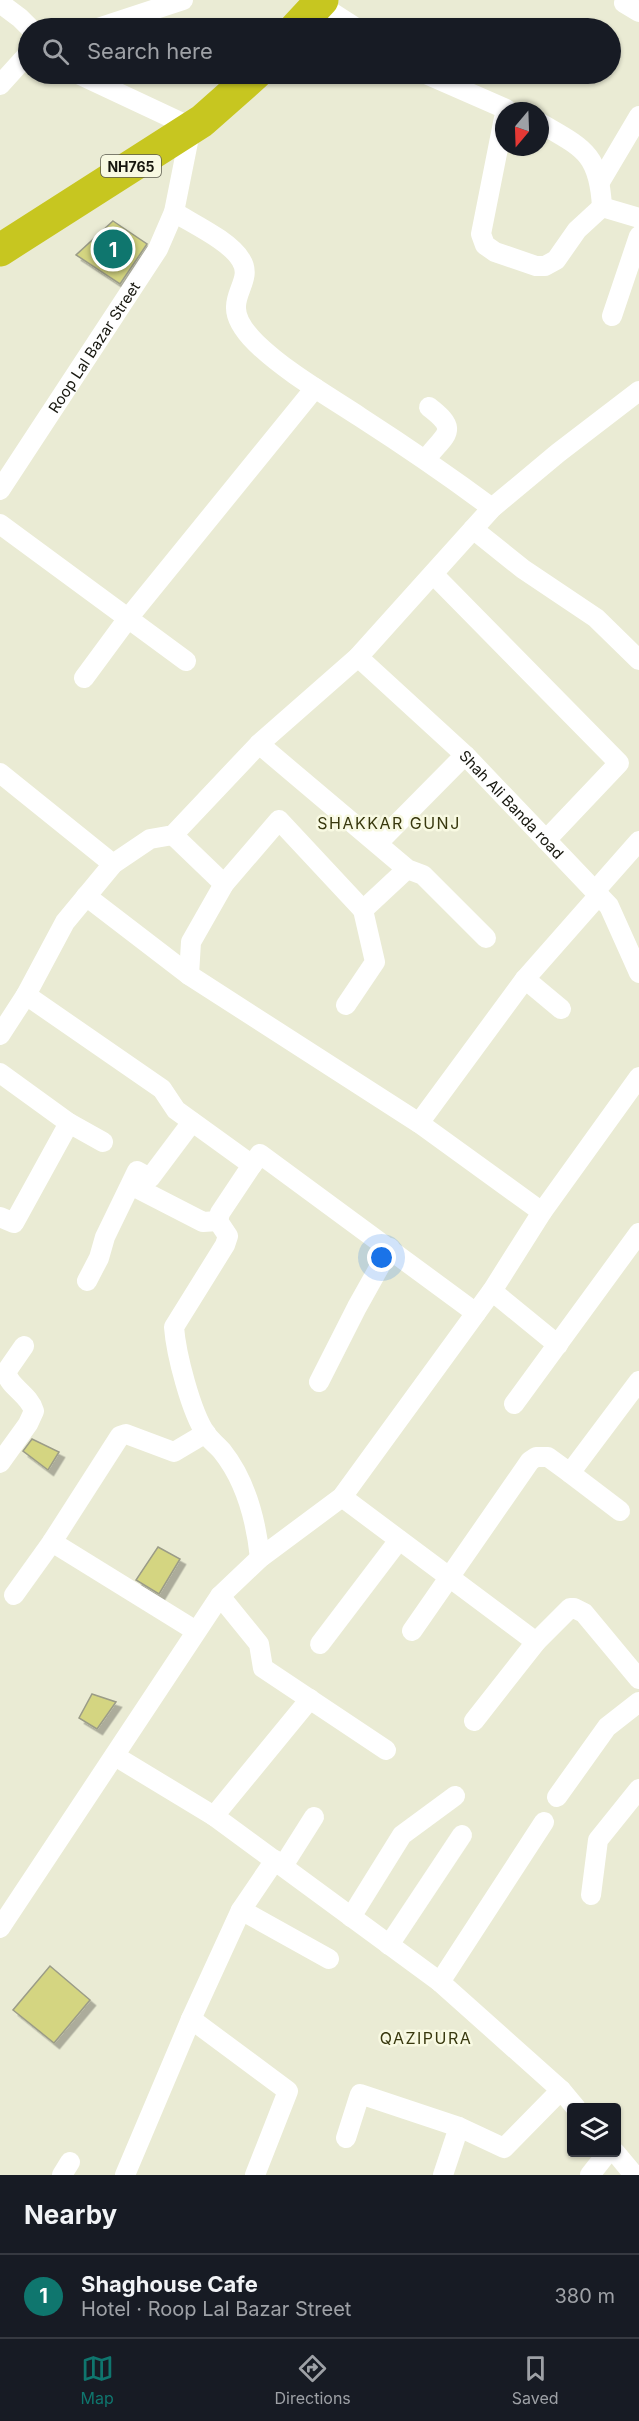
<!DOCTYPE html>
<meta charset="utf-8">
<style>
:root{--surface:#171b24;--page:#242831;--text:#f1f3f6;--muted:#9ea1a6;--line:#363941;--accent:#0f766e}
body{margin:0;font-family:Inter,sans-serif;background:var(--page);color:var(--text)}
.controls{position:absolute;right:18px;bottom:18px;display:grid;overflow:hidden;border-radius:6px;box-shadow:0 2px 4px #0004}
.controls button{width:54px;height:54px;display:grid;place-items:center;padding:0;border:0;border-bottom:2px solid var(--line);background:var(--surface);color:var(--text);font:30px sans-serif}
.compass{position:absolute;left:495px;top:102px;width:54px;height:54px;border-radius:50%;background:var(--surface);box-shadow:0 2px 4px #0004;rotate:199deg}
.you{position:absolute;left:382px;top:1258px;width:21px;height:21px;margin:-15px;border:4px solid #fff;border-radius:50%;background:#1a73e8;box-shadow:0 0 0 9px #1a73e833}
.badge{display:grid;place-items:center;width:39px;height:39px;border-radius:50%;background:var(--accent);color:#fff;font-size:20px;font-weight:700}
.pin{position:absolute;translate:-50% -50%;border:3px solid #fff;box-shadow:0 2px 6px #0006}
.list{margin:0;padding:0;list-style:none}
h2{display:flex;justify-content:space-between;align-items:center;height:78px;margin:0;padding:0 24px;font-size:26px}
h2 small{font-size:20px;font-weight:400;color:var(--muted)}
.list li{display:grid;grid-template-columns:39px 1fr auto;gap:18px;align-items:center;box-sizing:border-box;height:84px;padding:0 24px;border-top:2px solid var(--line)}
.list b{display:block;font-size:22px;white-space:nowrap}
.list p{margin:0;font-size:20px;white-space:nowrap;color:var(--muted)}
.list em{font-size:20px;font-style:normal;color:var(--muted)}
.icon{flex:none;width:33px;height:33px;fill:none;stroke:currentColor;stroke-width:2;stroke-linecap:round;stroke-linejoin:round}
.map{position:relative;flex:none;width:639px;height:2175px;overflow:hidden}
.search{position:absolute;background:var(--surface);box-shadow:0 2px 4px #0004;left:18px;right:18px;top:18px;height:66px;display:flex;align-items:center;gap:15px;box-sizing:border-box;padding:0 21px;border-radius:33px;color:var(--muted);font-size:22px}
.sheet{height:162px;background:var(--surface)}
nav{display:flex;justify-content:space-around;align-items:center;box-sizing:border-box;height:84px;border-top:2px solid var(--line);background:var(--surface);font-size:16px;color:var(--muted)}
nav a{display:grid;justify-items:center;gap:3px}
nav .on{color:var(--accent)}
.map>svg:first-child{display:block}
.building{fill:#d4d581;stroke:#9b9c87;stroke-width:1.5;filter:url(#shadow)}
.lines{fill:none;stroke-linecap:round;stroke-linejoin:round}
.street{stroke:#fff;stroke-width:20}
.highway{stroke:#c7c620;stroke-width:33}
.labels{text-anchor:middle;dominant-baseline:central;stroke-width:5;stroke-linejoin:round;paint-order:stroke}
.shield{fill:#f8f9e2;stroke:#5a5a4e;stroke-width:1.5}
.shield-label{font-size:14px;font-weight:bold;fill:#16160e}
.street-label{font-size:15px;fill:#16160e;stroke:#f8f9e2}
.neighbourhood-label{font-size:16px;letter-spacing:1.5px;fill:#38380e;stroke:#f8f9e2}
</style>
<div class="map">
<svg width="639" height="2175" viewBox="0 0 639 2175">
<defs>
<filter id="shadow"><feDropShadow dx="5.5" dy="5.5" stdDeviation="0" flood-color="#0004"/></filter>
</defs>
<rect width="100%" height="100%" fill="#eaebd4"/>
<g class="building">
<polygon points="113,221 147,244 120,284 76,255"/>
<polygon points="32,1439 59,1452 48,1470 23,1451"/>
<polygon points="158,1547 180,1559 159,1594 136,1580"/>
<polygon points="92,1694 116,1702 97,1729 79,1718"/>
<polygon points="50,1966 90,2000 54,2043 13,2010"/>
</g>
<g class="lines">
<g class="street">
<polyline points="0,3 20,18 30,28"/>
<polyline points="624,3 639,12"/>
<polyline points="319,4 356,28"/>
<polyline points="98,28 183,0"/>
<polyline points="426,74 506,109 505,111"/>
<polyline points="0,85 28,54"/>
<polyline points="504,118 481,234 485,245 495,252 536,266 545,266 556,260 577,230 602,207 639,218"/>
<path d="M540,123C583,148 599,153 602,207"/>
<polyline points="600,182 639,116"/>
<path d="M174,212C193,224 230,241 241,260C252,277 235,291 236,308C236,321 247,334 256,343C286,372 325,394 360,417C405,446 449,476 492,508"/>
<polyline points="612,316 639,236"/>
<path d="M426,459C446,433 460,431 429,407"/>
<path id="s1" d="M0,490L158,249L174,212L191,127L78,74"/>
<polyline points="0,524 186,661"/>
<polyline points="473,529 523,569 596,618 639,660"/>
<polyline points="434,575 619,763 546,840"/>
<path id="s2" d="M358,657L465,755L609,906L639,973"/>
<polyline points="84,678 129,617 315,388"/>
<polyline points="259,744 407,869 423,875 486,938"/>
<polyline points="0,773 113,864"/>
<polyline points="173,835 224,884"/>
<polyline points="378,843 465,755"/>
<polyline points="595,891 639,841"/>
<polyline points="86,896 189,975 419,1123 542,1212"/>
<polyline points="189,975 191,942 224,884 279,820 363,910"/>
<polyline points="525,979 561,1009"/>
<polyline points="26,995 162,1089 176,1110 252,1165 260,1154 476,1313"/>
<polyline points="346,1005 375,962 363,910 407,869"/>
<polyline points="0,1035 26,995 65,922 113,864 150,839 173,835 259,744 358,657 492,508 558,453 639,391"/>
<polyline points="0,1073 69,1123 103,1142"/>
<polyline points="419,1123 525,979 599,895"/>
<path d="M252,1165L220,1213L218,1221L228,1236L225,1245L174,1327C176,1354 191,1412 206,1434C210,1440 217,1445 222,1451C246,1481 256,1520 260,1558"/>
<polyline points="131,1185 203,1222 218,1221"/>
<polyline points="0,1217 14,1223 69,1123"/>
<polyline points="87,1281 99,1258 105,1237 137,1171 150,1178 192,1122"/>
<polyline points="492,1291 558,1345"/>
<polyline points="319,1382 357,1307 390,1248"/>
<polyline points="514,1404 639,1233"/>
<path d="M0,1463L28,1424L34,1411C29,1394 9,1387 6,1372L24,1346"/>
<polyline points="570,1473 620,1511"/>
<polyline points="342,1497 536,1642"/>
<polyline points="52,1542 196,1631"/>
<polyline points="14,1595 52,1542 120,1436 126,1434 174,1452 206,1433"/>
<polyline points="220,1596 259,1644 263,1668 386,1750"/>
<polyline points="412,1631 530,1461 536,1457 548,1457 570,1473 639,1381"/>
<polyline points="320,1644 399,1540"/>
<polyline points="474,1721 536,1642 570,1608 574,1608 584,1613 639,1679"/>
<polyline points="115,1756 214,1816 440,1982 561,2090 576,2108"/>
<polyline points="557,1797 607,1727 639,1702"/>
<polyline points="214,1816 310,1699"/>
<polyline points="283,1866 314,1817"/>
<polyline points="591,1895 598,1840 639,1789"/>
<polyline points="241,1910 329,1959"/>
<polyline points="351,1917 402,1835 455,1796"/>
<polyline points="0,1928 220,1596 260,1558 342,1497 492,1291 542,1212 639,1077"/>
<polyline points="389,1945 462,1835"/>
<polyline points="440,1982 544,1822"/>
<polyline points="191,2019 288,2091 255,2175"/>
<polyline points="346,2138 360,2094 459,2127 504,2148 561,2090"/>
<polyline points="615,2152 634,2175"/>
<polyline points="62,2175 70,2162"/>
<polyline points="125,2175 191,2019 241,1910 275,1860"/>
<polyline points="443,2175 459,2127"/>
<polyline points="590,2175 608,2152"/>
</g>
<g class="highway">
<polyline points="296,28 322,0"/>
<polyline points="0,250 202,121 255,74"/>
</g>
</g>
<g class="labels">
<rect class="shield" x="101" y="155" width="60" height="22" rx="4.5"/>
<g class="shield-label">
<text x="131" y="166">NH765</text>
</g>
<g class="street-label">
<text stroke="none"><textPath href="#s1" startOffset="171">Roop Lal Bazar Street</textPath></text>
<text stroke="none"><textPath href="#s2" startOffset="213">Shah Ali Banda road</textPath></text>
</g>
<g class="neighbourhood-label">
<text x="389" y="823">SHAKKAR GUNJ</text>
<text x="426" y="2038">QAZIPURA</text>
</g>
</g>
</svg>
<div class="controls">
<button><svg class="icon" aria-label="layers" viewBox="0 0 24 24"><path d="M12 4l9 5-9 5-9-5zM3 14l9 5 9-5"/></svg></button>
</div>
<svg class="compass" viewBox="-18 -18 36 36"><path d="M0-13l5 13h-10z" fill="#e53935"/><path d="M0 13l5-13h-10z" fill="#9ea1a6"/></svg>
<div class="you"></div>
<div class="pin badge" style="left:113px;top:249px">1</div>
<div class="search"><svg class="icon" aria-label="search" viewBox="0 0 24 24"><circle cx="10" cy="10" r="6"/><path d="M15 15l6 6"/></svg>Search here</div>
</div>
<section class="sheet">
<h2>Nearby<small></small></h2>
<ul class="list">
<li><span class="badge">1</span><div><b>Shaghouse Cafe</b><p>Hotel · Roop Lal Bazar Street</p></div><em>380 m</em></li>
</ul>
</section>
<nav>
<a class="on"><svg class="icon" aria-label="map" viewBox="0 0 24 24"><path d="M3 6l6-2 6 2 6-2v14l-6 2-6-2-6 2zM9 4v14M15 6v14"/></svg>Map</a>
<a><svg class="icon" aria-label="directions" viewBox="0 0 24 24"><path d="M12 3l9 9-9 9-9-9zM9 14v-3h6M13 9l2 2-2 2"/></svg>Directions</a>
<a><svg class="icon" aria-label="saved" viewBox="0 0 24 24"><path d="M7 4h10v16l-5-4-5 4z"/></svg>Saved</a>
</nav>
